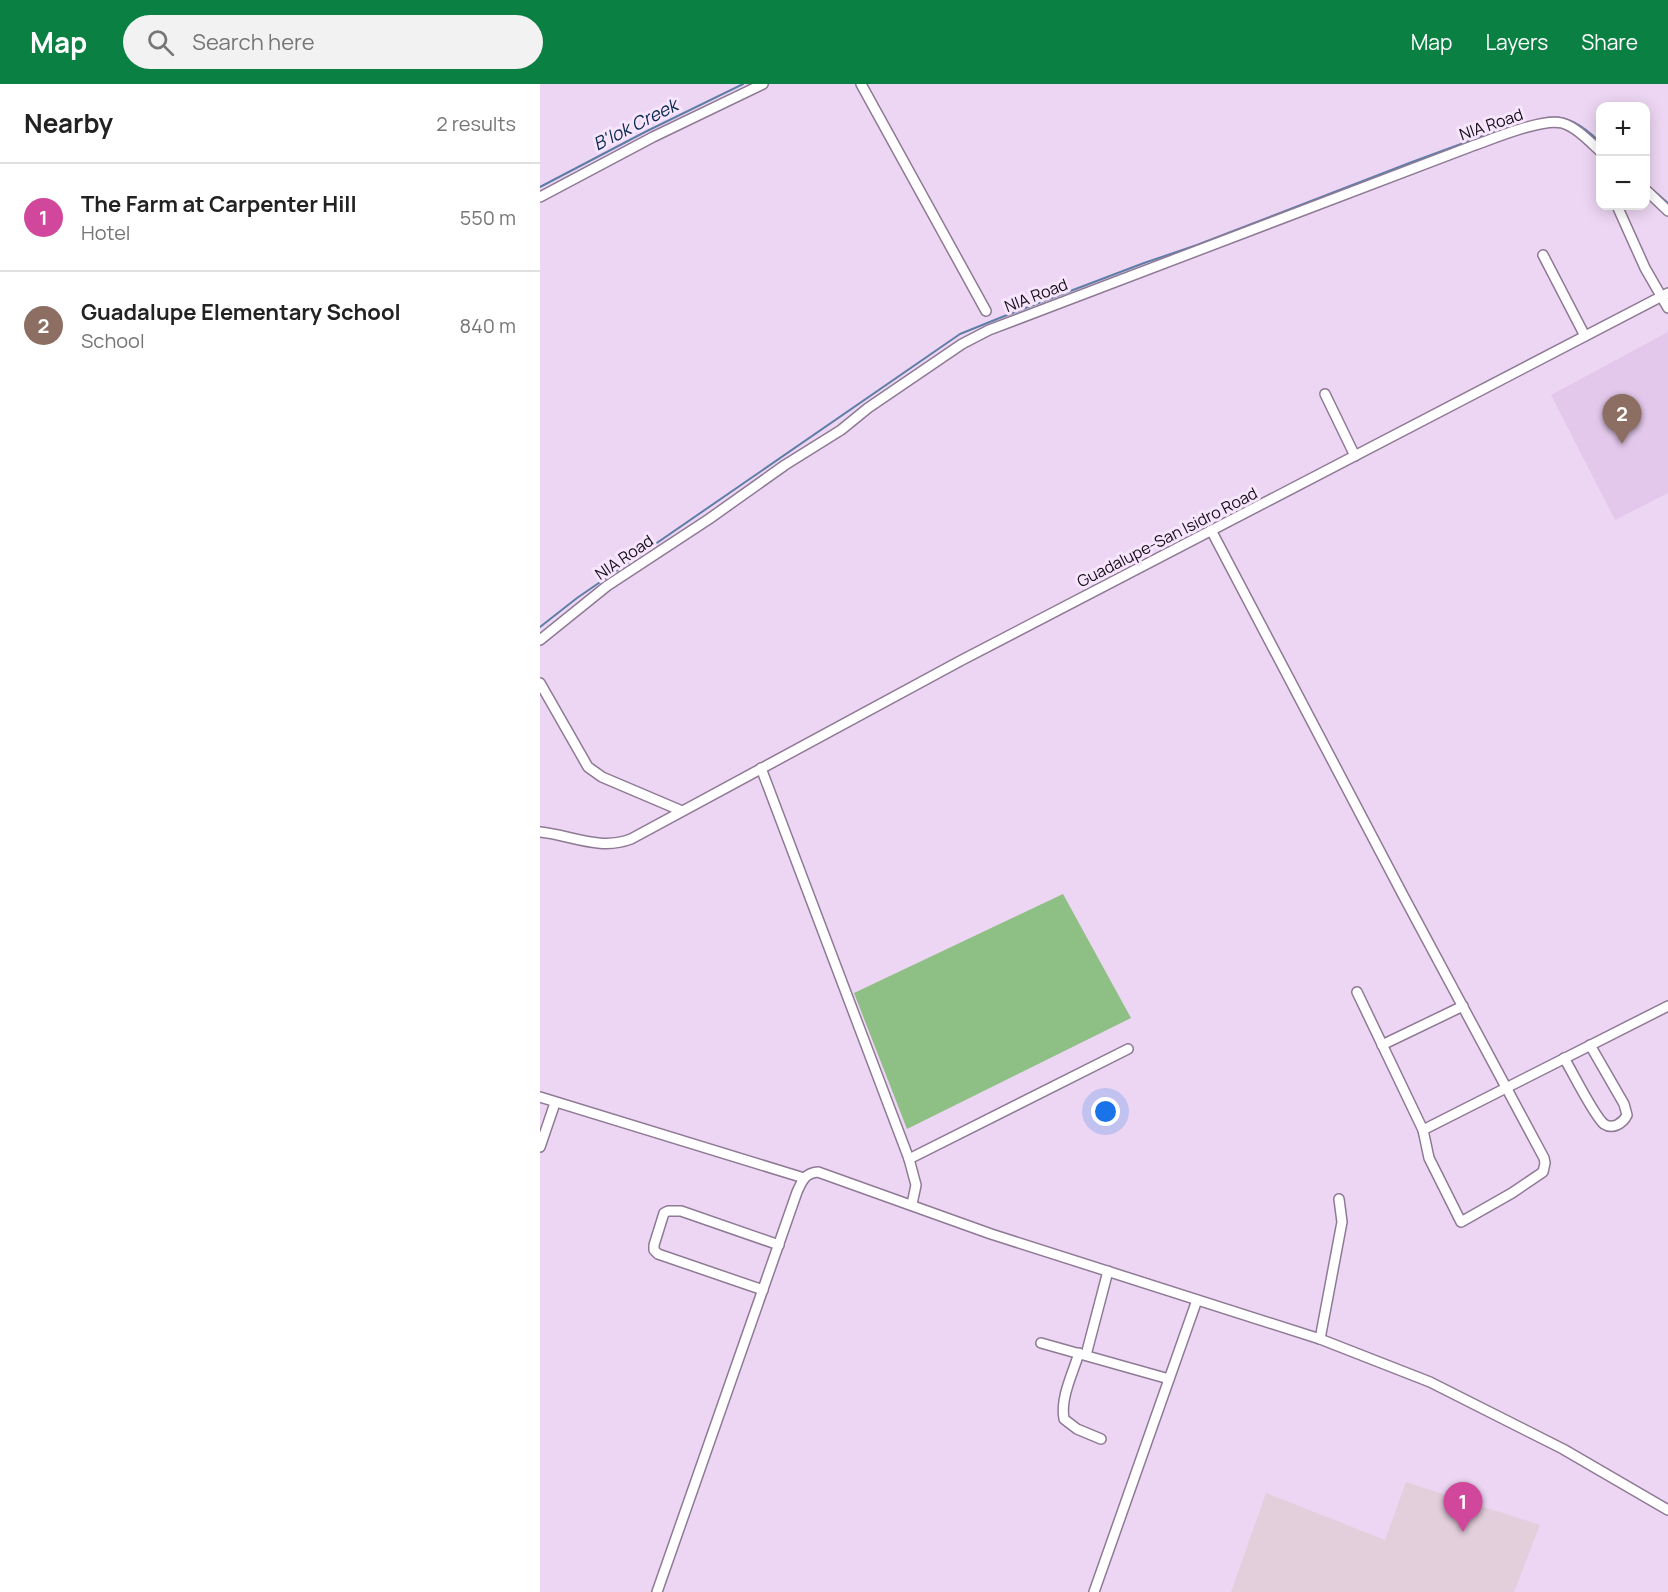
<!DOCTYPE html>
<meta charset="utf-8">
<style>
:root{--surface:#fff;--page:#f2f2f2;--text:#222;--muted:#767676;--line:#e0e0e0;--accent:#0b8043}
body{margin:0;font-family:Manrope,sans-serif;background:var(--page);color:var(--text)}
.controls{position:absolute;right:18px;top:18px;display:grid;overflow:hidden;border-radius:12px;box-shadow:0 3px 15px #0003}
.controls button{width:54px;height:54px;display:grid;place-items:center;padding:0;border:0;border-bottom:2px solid var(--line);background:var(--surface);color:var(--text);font:30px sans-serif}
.you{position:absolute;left:566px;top:1028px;width:21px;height:21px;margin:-15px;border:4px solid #fff;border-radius:50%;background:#1a73e8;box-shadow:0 0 0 9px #1a73e833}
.badge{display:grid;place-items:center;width:39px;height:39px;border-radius:50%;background:var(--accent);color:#fff;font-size:20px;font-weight:700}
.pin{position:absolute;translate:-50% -50px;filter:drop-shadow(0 2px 3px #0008)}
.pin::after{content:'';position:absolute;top:32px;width:21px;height:18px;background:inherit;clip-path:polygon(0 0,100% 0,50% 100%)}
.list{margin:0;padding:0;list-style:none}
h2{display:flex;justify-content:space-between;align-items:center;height:78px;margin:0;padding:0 24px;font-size:26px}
h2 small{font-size:20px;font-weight:400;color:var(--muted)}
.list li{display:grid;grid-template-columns:39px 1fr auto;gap:18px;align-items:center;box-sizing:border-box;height:108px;padding:0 24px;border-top:2px solid var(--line)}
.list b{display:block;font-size:22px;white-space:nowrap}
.list p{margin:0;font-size:20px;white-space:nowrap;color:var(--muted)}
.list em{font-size:20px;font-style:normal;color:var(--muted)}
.icon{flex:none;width:33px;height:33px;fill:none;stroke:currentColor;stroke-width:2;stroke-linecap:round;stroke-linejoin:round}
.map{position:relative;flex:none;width:1128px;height:1508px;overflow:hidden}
header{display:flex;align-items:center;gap:36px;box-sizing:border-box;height:84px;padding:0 30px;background:var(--accent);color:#fff}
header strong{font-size:28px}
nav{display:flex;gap:33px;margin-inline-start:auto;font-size:21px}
.search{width:420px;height:54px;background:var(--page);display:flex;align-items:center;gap:15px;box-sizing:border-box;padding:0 21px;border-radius:33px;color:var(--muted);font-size:22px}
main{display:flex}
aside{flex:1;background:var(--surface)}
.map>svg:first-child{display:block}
.commercial{fill:#e3cedc}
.built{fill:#e3c8eb}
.forest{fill:#8ec085}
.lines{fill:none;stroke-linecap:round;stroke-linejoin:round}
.stream{stroke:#5e7ea8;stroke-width:2}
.minor-casing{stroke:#8f7a95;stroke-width:12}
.minor{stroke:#fff;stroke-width:9}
.labels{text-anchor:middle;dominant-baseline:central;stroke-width:6;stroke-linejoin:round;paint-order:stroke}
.street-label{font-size:16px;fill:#150e17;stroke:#f7e5fd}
.water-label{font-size:18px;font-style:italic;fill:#07294d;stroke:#f7e5fd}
</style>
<header>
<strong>Map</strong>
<div class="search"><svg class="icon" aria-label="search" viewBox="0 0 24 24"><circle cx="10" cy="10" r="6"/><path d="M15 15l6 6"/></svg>Search here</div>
<nav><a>Map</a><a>Layers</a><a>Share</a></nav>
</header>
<main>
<aside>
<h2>Nearby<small>2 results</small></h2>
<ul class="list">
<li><span class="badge" style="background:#d1479c">1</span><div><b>The Farm at Carpenter Hill</b><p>Hotel</p></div><em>550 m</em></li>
<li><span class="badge" style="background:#8d6e63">2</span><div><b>Guadalupe Elementary School</b><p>School</p></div><em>840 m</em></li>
</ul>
</aside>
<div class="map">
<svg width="1128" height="1508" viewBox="0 0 1128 1508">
<rect width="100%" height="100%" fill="#edd6f3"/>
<polygon class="commercial" points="866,1398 1000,1441 974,1508 691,1508 726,1409 845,1456"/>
<polygon class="built" points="1128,248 1128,409 1075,436 1011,311"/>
<polygon class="forest" points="523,810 591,934 367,1045 314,909"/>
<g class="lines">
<g class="stream">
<path d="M1003,35C1027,29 1044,43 1060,58"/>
<polyline points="1106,100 1128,119"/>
<polyline points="0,103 105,48 203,0"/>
<polyline points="0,543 37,514 420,250 462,233 604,179 657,161 872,78 951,49 972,43"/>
</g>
<defs>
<g id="minor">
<polyline points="321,0 446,227"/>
<polyline points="1106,106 1128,127"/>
<polyline points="0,113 113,53 223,0"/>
<polyline points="1078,124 1105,184 1128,224"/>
<polyline points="1003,171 1045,252"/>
<polyline points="785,310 815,372"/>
<polyline points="671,446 864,813 1004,1074 1005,1079 1003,1088 972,1109 921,1138 889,1074 883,1046 817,908"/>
<path d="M0,556L67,502L169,435L245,381L301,346L328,324L422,260L449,246L935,61C955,54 1003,34 1022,39C1036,43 1049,57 1060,67"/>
<polyline points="0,599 48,683 62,693 142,727"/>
<polyline points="221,684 369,1075 376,1101 372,1120"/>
<path d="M0,748C31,751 60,767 91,755L422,576L1128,209"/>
<polyline points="842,961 923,922"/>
<path d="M1024,974C1032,987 1054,1032 1064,1040C1073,1046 1083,1039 1087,1031L1084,1020L1050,961"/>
<polyline points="0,1013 264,1094"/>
<polyline points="883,1046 1128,922"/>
<polyline points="0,1063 15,1019"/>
<polyline points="369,1075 588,965"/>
<polyline points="223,1206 118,1170 114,1166 114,1161 124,1129 128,1127 141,1127 239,1161"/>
<polyline points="780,1255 802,1138 799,1115"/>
<polyline points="501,1259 629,1295"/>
<path d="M539,1269C533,1289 520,1314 524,1335L537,1345L561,1355"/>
<polyline points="546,1271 568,1187"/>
<path d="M117,1508L257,1108C262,1097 265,1089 278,1088L451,1150L780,1255L890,1298L1023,1365L1128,1426"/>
<polyline points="554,1508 657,1216"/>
</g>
</defs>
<use href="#minor" class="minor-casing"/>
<use href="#minor" class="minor"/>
</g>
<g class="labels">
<g class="street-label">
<text transform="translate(951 40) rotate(-19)">NIA Road</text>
<text transform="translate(496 211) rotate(-21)">NIA Road</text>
<text transform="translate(627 453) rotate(-27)">Guadalupe-San Isidro Road</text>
<text transform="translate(84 473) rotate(-34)">NIA Road</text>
</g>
<g class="water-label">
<text transform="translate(95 40) rotate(-27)">B'lok Creek</text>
</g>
</g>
</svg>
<div class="controls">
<button>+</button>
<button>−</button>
</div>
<div class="you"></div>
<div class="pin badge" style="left:923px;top:1448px;background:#d1479c">1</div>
<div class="pin badge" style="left:1082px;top:360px;background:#8d6e63">2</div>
</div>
</main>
